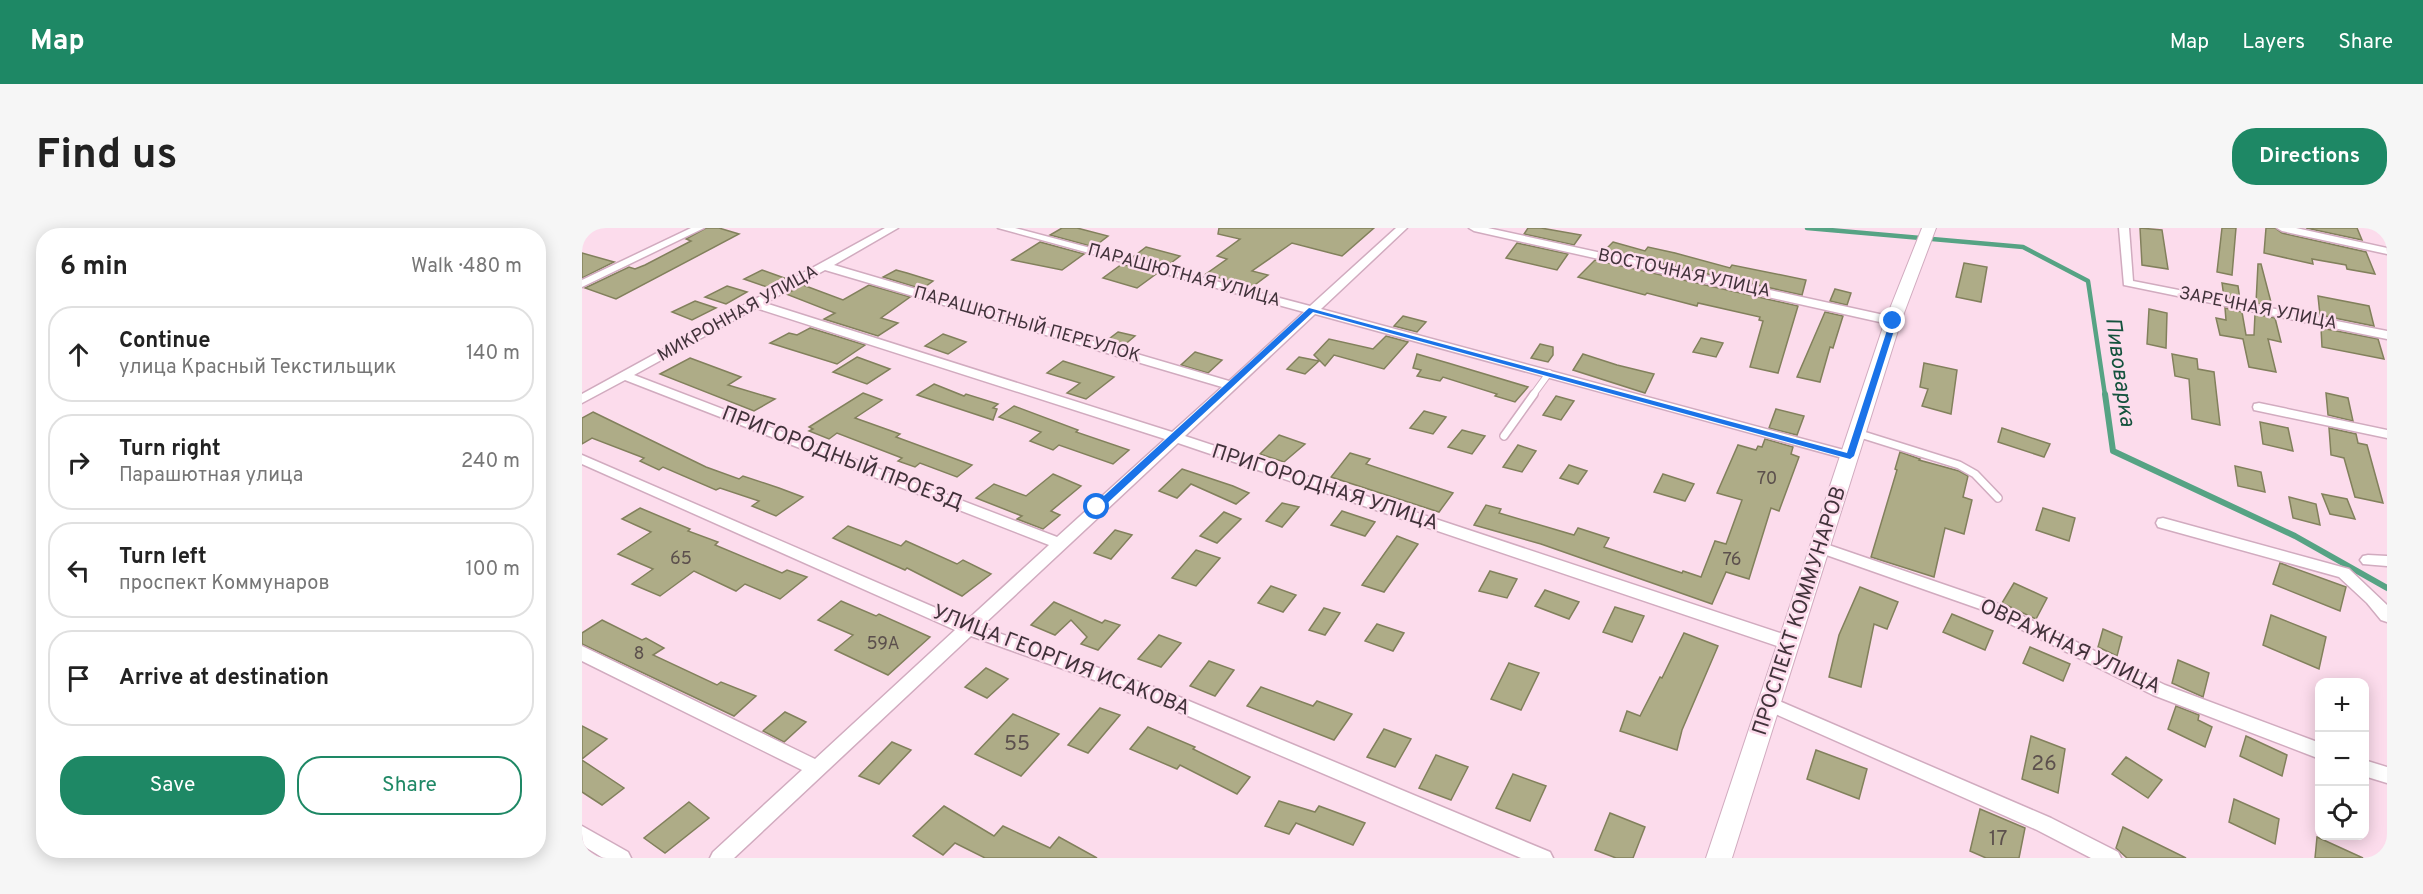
<!DOCTYPE html>
<meta charset="utf-8">
<style>
:root{--surface:#fff;--page:#f6f6f6;--text:#222;--muted:#767676;--line:#e0e0e0;--accent:#1e8865}
body{margin:0;font-family:Overpass,sans-serif;background:var(--page);color:var(--text)}
.controls{position:absolute;right:18px;bottom:18px;display:grid;overflow:hidden;border-radius:12px;box-shadow:0 3px 15px #0003}
.controls button{width:54px;height:54px;display:grid;place-items:center;padding:0;border:0;border-bottom:2px solid var(--line);background:var(--surface);color:var(--text);font:30px sans-serif}
.stop{position:absolute;width:18px;height:18px;margin:-14px;border:4px solid #1a73e8;border-radius:50%;background:#fff}
.stop.end{background:#1a73e8;border-color:#fff;box-shadow:0 2px 6px #0008}
.list{margin:0;padding:0;list-style:none}
h2{display:flex;justify-content:space-between;align-items:center;height:78px;margin:0;padding:0 24px;font-size:26px}
h2 small{font-size:20px;font-weight:400;color:var(--muted)}
.list li{display:grid;grid-template-columns:39px 1fr auto;gap:18px;align-items:center;box-sizing:border-box;height:96px;margin:0 12px 12px;padding:0 12px;border:2px solid var(--line);border-radius:24px}
.list b{display:block;font-size:22px;white-space:nowrap}
.list p{margin:0;font-size:20px;white-space:nowrap;color:var(--muted)}
.list em{font-size:20px;font-style:normal;color:var(--muted)}
.actions{display:flex;gap:12px;padding:18px 24px}
.actions a{flex:1;padding:14px 0;border:2px solid var(--accent);border-radius:24px;text-align:center;font-size:21px;color:var(--accent)}
.actions .main{background:var(--accent);color:#fff}
.icon{flex:none;width:33px;height:33px;fill:none;stroke:currentColor;stroke-width:2;stroke-linecap:round;stroke-linejoin:round}
.map{position:relative;flex:none;width:1805px;height:630px;overflow:hidden;border-radius:24px}
header{display:flex;align-items:center;gap:36px;box-sizing:border-box;height:84px;padding:0 30px;background:var(--accent);color:#fff}
header strong{font-size:28px}
nav{display:flex;gap:33px;margin-inline-start:auto;font-size:21px}
.intro{display:flex;align-items:center;justify-content:space-between;box-sizing:border-box;height:144px;padding:0 36px}
h1{margin:0;font-size:42px}
.button{padding:15px 27px;border-radius:24px;background:var(--accent);color:#fff;font-size:21px;font-weight:700}
main{display:flex;gap:36px;padding:0 36px}
aside{flex:1;background:var(--surface);border-radius:24px;box-shadow:0 3px 15px #0003}
.map>svg:first-child{display:block}
.lines{fill:none;stroke-linecap:round;stroke-linejoin:round}
.stream-far1{stroke:#56a384;stroke-width:4.5}
.stream{stroke:#56a384;stroke-width:6}
.building{fill:#aeac87;stroke:#82805c;stroke-width:1.5}
.service-far1-casing{stroke:#d1abbf;stroke-width:8}
.service-casing{stroke:#d1abbf;stroke-width:10}
.minor-casing{stroke:#d1abbf;stroke-width:3}
.tertiary-casing{stroke:#d1abbf;stroke-width:2}
.service-far1{stroke:#fff;stroke-width:6}
.service{stroke:#fff;stroke-width:7}
.minor{fill:#fff;fill-rule:evenodd}
.tertiary{fill:#fff;fill-rule:evenodd}
.route{fill:#1a73e8}
.labels{text-anchor:middle;dominant-baseline:central;stroke-width:5;stroke-linejoin:round;paint-order:stroke}
.far-street-label{font-size:18px;fill:#41323a;stroke:#fcdcec}
.number-label{font-size:18px;fill:#5c504d}
.street-label{font-size:21px;fill:#41323a;stroke:#fcdcec}
.near-number-label{font-size:21px;fill:#5c504d}
.water-label{font-size:22px;font-style:italic;fill:#14523d;stroke:#fcdcec}
</style>
<header>
<strong>Map</strong>
<nav><a>Map</a><a>Layers</a><a>Share</a></nav>
</header>
<div class="intro"><h1>Find us</h1><a class="button">Directions</a></div>
<main>
<aside>
<h2>6 min<small>Walk · 480 m</small></h2>
<ul class="list">
<li><svg class="icon" aria-label="ahead" viewBox="0 0 24 24"><path d="M12 20V5M6 11l6-6 6 6"/></svg><div><b>Continue</b><p>улица Красный Текстильщик</p></div><em>140 m</em></li>
<li><svg class="icon" aria-label="right" viewBox="0 0 24 24"><path d="M7 20v-9h11M14 6l5 5-5 5"/></svg><div><b>Turn right</b><p>Парашютная улица</p></div><em>240 m</em></li>
<li><svg class="icon" aria-label="left" viewBox="0 0 24 24"><path d="M17 20v-9H6M10 6l-5 5 5 5"/></svg><div><b>Turn left</b><p>проспект Коммунаров</p></div><em>100 m</em></li>
<li><svg class="icon" aria-label="arrive" viewBox="0 0 24 24"><path d="M6 21V4h12l-3 4 3 4H6"/></svg><div><b>Arrive at destination</b></div></li>
</ul>
<div class="actions"><a class="main">Save</a><a>Share</a></div>
</aside>
<div class="map">
<svg width="1805" height="630" viewBox="0 0 1805 630">
<rect width="100%" height="100%" fill="#fcdcec"/>
<g class="lines">
<polyline class="stream-far1" points="1225,0 1441,19 1506,53 1523,167"/>
<polyline class="stream" points="1523,166 1531,223 1713,308 1805,360"/>
</g>
<g class="building">
<polygon points="124,0 137,0 157,6 34,71 3,60 47,39 53,41 63,37 109,13 104,11"/>
<polygon points="480,0 495,0 526,8 512,19 468,7"/>
<polygon points="637,0 792,0 760,28 710,15 670,43 686,47 670,59 624,46 645,31 635,28 658,11 636,6"/>
<polygon points="946,0 959,0 999,7 992,17 942,6"/>
<polygon points="1558,0 1580,2 1586,41 1560,37"/>
<polygon points="1640,0 1654,0 1650,47 1635,44"/>
<polygon points="1684,0 1693,0 1700,5 1784,24 1793,46 1765,41 1764,37 1730,31 1731,36 1682,25"/>
<polygon points="1724,0 1775,0 1780,12"/>
<polygon points="458,14 502,26 480,42 430,32"/>
<polygon points="1031,14 1063,23 1066,19 1093,25 1148,40 1150,37 1224,52 1220,67 1022,23"/>
<polygon points="935,15 986,26 975,42 924,30"/>
<polygon points="564,19 598,28 585,38 551,29"/>
<polygon points="0,25 32,34 0,50"/>
<polygon points="1013,32 1216,78 1196,145 1168,139 1181,93 1177,92 1178,89 1116,75 1115,78 1065,65 1063,67 996,49"/>
<polygon points="1382,35 1405,39 1399,74 1374,69"/>
<polygon points="540,36 574,46 555,60 521,50"/>
<polygon points="1676,36 1679,36 1690,78 1674,75"/>
<polygon points="180,42 205,51 188,60 162,51"/>
<polygon points="314,42 325,45 351,53 340,61 301,49"/>
<polygon points="1640,55 1656,58 1658,72 1642,69"/>
<polygon points="221,57 261,72 287,57 328,69 299,90 316,95 296,108 242,91 253,85 204,66"/>
<polygon points="145,58 165,64 144,76 123,69"/>
<polygon points="1253,61 1269,65 1265,77 1248,73"/>
<polygon points="1736,68 1787,78 1792,98 1738,87"/>
<polygon points="113,73 134,80 110,92 90,84"/>
<polygon points="1643,80 1660,84 1664,107 1672,107 1673,86 1693,90 1699,114 1686,111 1694,144 1667,139 1661,111 1638,107 1634,90 1644,92"/>
<polygon points="1567,81 1585,85 1584,120 1565,116"/>
<polygon points="1243,84 1261,88 1251,120 1248,119 1238,154 1215,149"/>
<polygon points="821,88 844,94 835,104 812,98"/>
<polygon points="228,100 283,117 255,136 188,115 207,105 215,107"/>
<polygon points="1739,100 1796,111 1802,131 1740,119"/>
<polygon points="536,104 553,108 540,119 523,114"/>
<polygon points="361,106 384,114 366,126 343,118"/>
<polygon points="804,108 826,114 802,141 752,127 743,138 732,127 747,111 791,121"/>
<polygon points="1119,110 1141,115 1134,129 1111,124"/>
<polygon points="958,116 971,119 971,127 966,134 949,130"/>
<polygon points="613,124 640,132 626,145 599,137"/>
<polygon points="835,126 866,135 946,159 933,174 913,168 915,166 861,149 858,153 835,148 839,142 831,140"/>
<polygon points="1001,126 1035,137 1072,146 1063,165 991,142"/>
<polygon points="1590,126 1615,131 1616,141 1632,144 1638,197 1610,191 1607,151 1593,148"/>
<polygon points="275,129 308,141 285,156 251,144"/>
<polygon points="717,129 737,133 723,146 705,141"/>
<polygon points="108,130 159,149 146,157 193,171 172,183 78,146"/>
<polygon points="481,133 532,149 504,171 485,165 498,155 465,145"/>
<polygon points="1342,135 1375,142 1369,186 1340,178 1346,161 1338,159"/>
<polygon points="352,156 382,168 384,166 416,176 411,180 415,181 411,192 335,167"/>
<polygon points="281,165 300,172 273,190 318,206 314,209 390,237 375,249 338,235 333,239 316,233 320,230 255,205 247,211 227,203 231,201 227,199"/>
<polygon points="1744,165 1766,170 1771,193 1746,187"/>
<polygon points="974,168 992,173 979,192 961,187"/>
<polygon points="432,178 496,202 494,204 547,222 531,236 477,217 471,222 448,213 459,204 417,189"/>
<polygon points="1194,181 1222,188 1215,207 1187,200"/>
<polygon points="842,183 864,189 851,206 828,200"/>
<polygon points="11,184 124,239 157,251 161,248 197,260 221,269 194,288 170,278 177,273 138,260 134,262 81,239 77,242 58,233 62,230 10,210 0,216 0,190"/>
<polygon points="1678,194 1706,200 1711,223 1681,216"/>
<polygon points="1420,200 1468,216 1462,229 1416,214"/>
<polygon points="1747,200 1774,206 1776,215 1785,217 1801,275 1773,269 1762,230 1749,227"/>
<polygon points="880,202 903,208 890,226 866,219"/>
<polygon points="697,207 723,216 702,234 678,226"/>
<polygon points="1183,211 1211,219 1209,226 1217,229 1197,283 1189,280 1167,351 1144,344 1130,376 959,316 892,297 904,277 919,281 917,285 992,307 996,300 1027,310 1022,319 1100,345 1101,343 1119,349 1133,313 1144,316 1160,272 1135,265 1156,217 1174,222 1176,218 1180,219"/>
<polygon points="936,217 954,223 940,244 921,239"/>
<polygon points="1318,224 1338,231 1337,232 1377,243 1386,248 1381,269 1390,272 1382,306 1363,300 1352,349 1289,329 1315,242 1313,241"/>
<polygon points="768,225 788,231 784,236 871,265 857,284 749,249"/>
<polygon points="987,237 1005,243 996,256 978,250"/>
<polygon points="1653,238 1679,244 1683,264 1656,258"/>
<polygon points="600,241 651,258 667,265 654,276 609,256 595,270 577,263"/>
<polygon points="471,246 499,258 469,283 478,287 461,301 435,291 440,288 394,270 412,256 444,268"/>
<polygon points="1081,246 1112,256 1103,273 1072,264"/>
<polygon points="1740,266 1765,271 1773,291 1748,286"/>
<polygon points="1707,269 1734,276 1738,297 1711,290"/>
<polygon points="700,275 717,279 700,299 684,293"/>
<polygon points="58,280 108,301 106,303 136,314 133,317 200,345 205,342 225,349 198,371 163,356 154,363 112,343 78,368 50,356 71,341 36,326 69,304 40,291"/>
<polygon points="1461,280 1493,290 1487,313 1454,302"/>
<polygon points="760,283 793,294 783,308 749,297"/>
<polygon points="642,284 659,291 635,315 618,308"/>
<polygon points="266,298 319,318 324,313 375,336 381,332 409,346 380,368 325,340 323,342 251,310"/>
<polygon points="533,302 550,307 529,331 512,325"/>
<polygon points="815,308 836,316 802,364 780,357"/>
<polygon points="614,322 638,330 614,358 590,350"/>
<polygon points="1698,335 1764,359 1758,383 1691,356"/>
<polygon points="908,343 935,351 925,370 897,363"/>
<polygon points="1432,355 1465,370 1454,391 1420,375"/>
<polygon points="689,358 714,367 701,384 676,375"/>
<polygon points="1278,359 1316,374 1305,401 1292,396 1279,459 1247,449 1257,407"/>
<polygon points="963,362 997,374 987,391 953,378"/>
<polygon points="259,373 294,388 297,386 348,409 306,447 253,422 271,407 236,392"/>
<polygon points="472,374 520,395 523,392 538,397 516,422 499,416 505,409 489,392 473,407 449,397"/>
<polygon points="1033,379 1062,388 1050,414 1021,404"/>
<polygon points="742,380 758,385 743,407 727,402"/>
<polygon points="1370,386 1411,403 1403,422 1361,404"/>
<polygon points="1689,387 1744,409 1737,441 1681,417"/>
<polygon points="20,392 60,412 64,410 82,420 71,427 135,457 139,454 174,468 152,488 0,416 0,405"/>
<polygon points="795,396 822,405 811,423 783,413"/>
<polygon points="1521,401 1540,409 1535,428 1516,419"/>
<polygon points="1102,405 1136,418 1100,502 1095,522 1038,503 1045,483 1058,488 1078,449 1080,450"/>
<polygon points="577,407 599,415 579,439 556,431"/>
<polygon points="1448,419 1488,436 1481,453 1441,435"/>
<polygon points="1596,432 1627,445 1621,469 1590,455"/>
<polygon points="627,433 652,442 633,468 608,458"/>
<polygon points="927,435 957,445 939,482 909,471"/>
<polygon points="404,440 426,451 405,470 383,459"/>
<polygon points="679,459 731,478 735,473 770,486 752,512 665,478"/>
<polygon points="1594,478 1617,487 1616,492 1630,499 1623,519 1586,501"/>
<polygon points="518,480 538,487 506,525 486,517"/>
<polygon points="203,484 224,494 202,514 181,503"/>
<polygon points="431,486 477,506 439,548 393,526"/>
<polygon points="0,498 25,511 0,531"/>
<polygon points="566,499 613,519 611,521 668,549 655,566 598,537 595,541 548,521"/>
<polygon points="802,501 829,511 813,539 785,529"/>
<polygon points="1449,508 1483,521 1476,565 1440,551"/>
<polygon points="1664,508 1705,527 1700,548 1658,528"/>
<polygon points="310,514 329,522 297,556 277,548"/>
<polygon points="1234,522 1285,541 1277,571 1225,551"/>
<polygon points="854,527 886,539 869,572 837,560"/>
<polygon points="1544,529 1580,552 1566,570 1530,546"/>
<polygon points="0,532 42,560 20,577 0,564"/>
<polygon points="931,546 964,558 948,593 914,580"/>
<polygon points="1652,571 1697,591 1693,616 1647,594"/>
<polygon points="697,573 733,584 737,578 783,595 771,617 714,595 707,606 683,598"/>
<polygon points="107,574 127,590 83,625 62,610"/>
<polygon points="362,578 412,608 421,598 468,620 477,609 515,630 403,630 373,615 361,627 331,608"/>
<polygon points="1398,581 1443,600 1437,630 1404,630 1388,623"/>
<polygon points="1028,585 1063,599 1051,630 1034,630 1013,622"/>
<polygon points="1541,599 1604,630 1545,630 1534,620"/>
<polygon points="1735,609 1781,630 1733,630"/>
</g>
<g class="lines">
<defs>
<polyline id="service-far1" points="951,167 967,145"/>
<g id="service">
<polyline points="1275,205 1377,237 1393,246 1416,270"/>
<polyline points="922,208 952,166"/>
</g>
<g id="minor">
<polygon points="109,0 122,0 0,59 0,52"/>
<path d="M303,0H316L252,37L647,153L722,84L416,0H433L728,78L814,0H825L739,81L1273,225L1275,228L1268,232L733,86L603,208L1213,410L1215,415L1213,420L1207,421L1201,420L596,215L399,399L583,463L968,624L971,630H939L571,473L389,408L152,630H128L131,624L220,542L0,433V418L233,531L373,402L0,236V227L384,393L467,317L43,152L0,175V166ZM243,42L640,159L590,204L183,75ZM174,80L583,211L475,309L52,147Z"/>
<polygon points="887,0 906,0 1311,89 1317,93 1311,97 892,3"/>
<polygon points="1537,0 1547,0 1551,53 1805,103 1805,111 1542,57"/>
<polygon points="1695,0 1714,0 1805,20 1805,26 1700,3"/>
<polygon points="1677,175 1805,202 1805,210 1672,182 1671,179 1672,176"/>
<polygon points="1581,290 1767,341 1805,377 1805,394 1799,392 1785,375 1757,349 1576,299 1574,295 1576,291"/>
<polygon points="1238,314 1410,373 1583,457 1738,515 1738,531 1571,467 1398,381 1233,323 1230,319 1233,315"/>
<polygon points="1786,327 1805,328 1805,338 1781,336 1778,332 1781,328"/>
<polygon points="1188,469 1469,590 1536,624 1539,630 1509,630 1455,602 1182,481 1179,476 1182,471"/>
<polygon points="1782,532 1805,539 1805,555 1782,548"/>
<polygon points="0,598 46,624 49,630 21,630 0,617"/>
</g>
<polygon id="tertiary" points="1340,0 1354,0 1319,93 1150,630 1124,630 1303,93"/>
</defs>
<use href="#service-far1" class="service-far1-casing"/>
<use href="#service" class="service-casing"/>
<use href="#minor" class="minor-casing"/>
<use href="#tertiary" class="tertiary-casing"/>
<use href="#service-far1" class="service-far1"/>
<use href="#service" class="service"/>
<use href="#minor" class="minor"/>
<use href="#tertiary" class="tertiary"/>
</g>
<polygon class="route" points="727,80 1265,225 1308,93 1311,91 1315,93 1272,228 1268,231 731,84 519,281 512,281 512,277"/>
<g class="labels">
<g class="far-street-label">
<text transform="translate(1102 46) rotate(12)">ВОСТОЧНАЯ УЛИЦА</text>
<text transform="translate(602 48) rotate(15)">ПАРАШЮТНАЯ УЛИЦА</text>
<text transform="translate(1676 81) rotate(11)">ЗАРЕЧНАЯ УЛИЦА</text>
<text transform="translate(156 86) rotate(-29)">МИКРОННАЯ УЛИЦА</text>
<text transform="translate(445 97) rotate(16)">ПАРАШЮТНЫЙ ПЕРЕУЛОК</text>
</g>
<g class="number-label">
<text x="1185" y="251">70</text>
<text x="99" y="331">65</text>
<text x="1150" y="332">76</text>
<text x="301" y="416">59А</text>
<text x="57" y="426">8</text>
</g>
<g class="street-label">
<text transform="translate(260 231) rotate(21)">ПРИГОРОДНЫЙ ПРОЕЗД</text>
<text transform="translate(743 260) rotate(18)">ПРИГОРОДНАЯ УЛИЦА</text>
<text transform="translate(1218 383) rotate(-72)">ПРОСПЕКТ КОММУНАРОВ</text>
<text transform="translate(1488 419) rotate(25)">ОВРАЖНАЯ УЛИЦА</text>
<text transform="translate(479 433) rotate(21)">УЛИЦА ГЕОРГИЯ ИСАКОВА</text>
</g>
<g class="near-number-label">
<text x="435" y="516">55</text>
<text x="1462" y="536">26</text>
<text x="1416" y="611">17</text>
</g>
<g class="water-label">
<text transform="translate(1537 144) rotate(82)">Пивоварка</text>
</g>
</g>
</svg>
<div class="controls">
<button>+</button>
<button>−</button>
<button><svg class="icon" aria-label="locate" viewBox="0 0 24 24"><circle cx="12" cy="12" r="6"/><path d="M12 2v4M12 18v4M2 12h4M18 12h4"/></svg></button>
</div>
<div class="stop" style="left:515px;top:279px"></div>
<div class="stop end" style="left:1311px;top:93px"></div>
</div>
</main>
